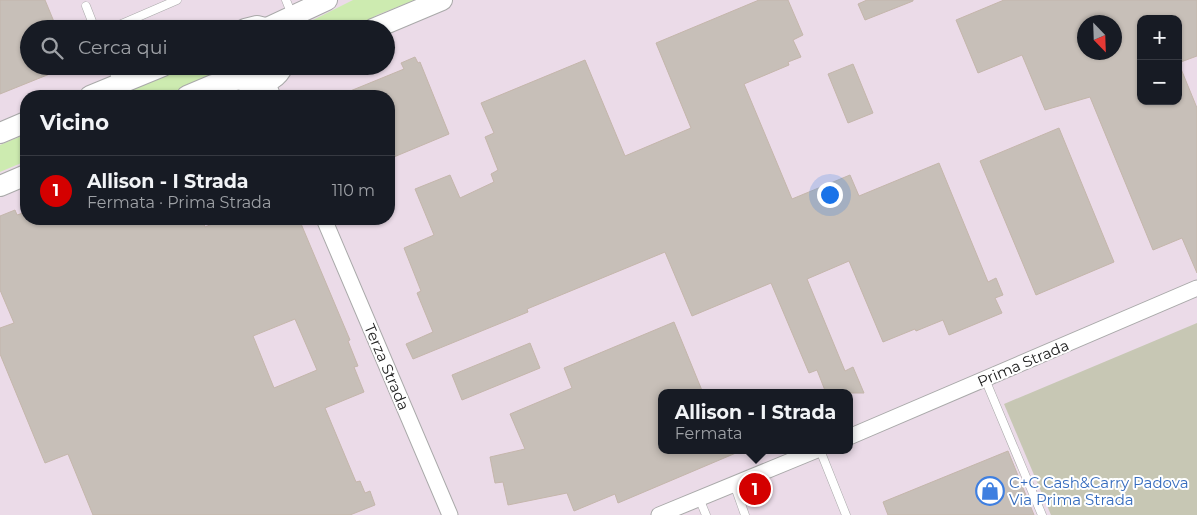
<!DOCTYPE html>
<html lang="it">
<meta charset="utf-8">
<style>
:root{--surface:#171b24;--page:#20242c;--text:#f1f3f6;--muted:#9ea1a6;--line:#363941;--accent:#d40000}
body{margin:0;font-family:Montserrat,sans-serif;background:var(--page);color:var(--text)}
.controls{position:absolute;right:15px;top:15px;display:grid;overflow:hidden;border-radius:10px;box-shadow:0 1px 4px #0004}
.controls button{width:45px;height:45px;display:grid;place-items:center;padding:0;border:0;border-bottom:1px solid var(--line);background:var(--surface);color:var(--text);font:25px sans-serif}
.compass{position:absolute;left:1077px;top:15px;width:45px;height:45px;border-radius:50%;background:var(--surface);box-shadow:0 1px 4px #0004;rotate:157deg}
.you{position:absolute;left:829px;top:194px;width:18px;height:18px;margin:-12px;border:4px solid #fff;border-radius:50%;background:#1a73e8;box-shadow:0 0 0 8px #1a73e833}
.badge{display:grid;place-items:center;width:32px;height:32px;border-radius:50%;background:var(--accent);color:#fff;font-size:16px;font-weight:700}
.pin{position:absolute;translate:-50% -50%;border:2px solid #fff;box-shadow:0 1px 5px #0006}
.popup{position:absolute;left:658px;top:389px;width:195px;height:65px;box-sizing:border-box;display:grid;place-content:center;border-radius:10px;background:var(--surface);filter:drop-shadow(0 1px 4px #0005);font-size:16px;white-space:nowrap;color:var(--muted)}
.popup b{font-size:19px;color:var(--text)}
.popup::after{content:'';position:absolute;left:50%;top:100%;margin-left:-10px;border:10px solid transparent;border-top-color:var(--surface)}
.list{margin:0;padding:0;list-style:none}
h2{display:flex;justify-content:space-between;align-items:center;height:65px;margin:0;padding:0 20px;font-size:21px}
h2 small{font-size:16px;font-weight:400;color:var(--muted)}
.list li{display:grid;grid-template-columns:32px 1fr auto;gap:15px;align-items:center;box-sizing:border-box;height:70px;padding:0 20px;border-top:1px solid var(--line)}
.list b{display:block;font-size:19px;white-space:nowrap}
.list p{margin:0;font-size:16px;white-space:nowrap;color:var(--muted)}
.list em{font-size:16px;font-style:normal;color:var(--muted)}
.icon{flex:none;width:28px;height:28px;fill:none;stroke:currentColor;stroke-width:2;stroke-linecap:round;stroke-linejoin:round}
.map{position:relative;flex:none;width:1197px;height:515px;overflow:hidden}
.search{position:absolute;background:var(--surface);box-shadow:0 1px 4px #0004;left:20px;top:20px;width:375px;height:55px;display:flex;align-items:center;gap:12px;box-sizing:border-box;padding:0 18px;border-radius:28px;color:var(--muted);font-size:19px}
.panel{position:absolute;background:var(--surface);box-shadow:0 1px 4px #0004;left:20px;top:90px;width:375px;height:135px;border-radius:20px}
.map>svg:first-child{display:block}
.industrial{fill:#ebdbe8;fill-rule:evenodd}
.construction{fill:#c7c7b4}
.grass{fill:#cdebb0}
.building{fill:#c7bfb8;stroke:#c4b6ab;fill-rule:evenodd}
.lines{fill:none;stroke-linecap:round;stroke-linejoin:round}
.service-casing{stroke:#a9a9a9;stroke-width:9}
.minor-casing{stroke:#a9a9a9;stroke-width:17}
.tertiary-casing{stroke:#a9a9a9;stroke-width:22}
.path{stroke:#fa8072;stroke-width:3;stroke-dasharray:2.5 2.5;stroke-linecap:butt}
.service{stroke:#fff;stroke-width:8}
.minor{stroke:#fff;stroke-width:15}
.tertiary{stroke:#fff;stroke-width:20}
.labels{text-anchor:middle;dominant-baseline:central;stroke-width:4;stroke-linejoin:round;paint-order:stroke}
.street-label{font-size:15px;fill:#222;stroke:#fff}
.shop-label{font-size:15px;fill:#366cbe;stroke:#fff;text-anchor:start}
</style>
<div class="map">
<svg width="1197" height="515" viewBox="0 0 1197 515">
<rect width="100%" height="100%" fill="#f2efe9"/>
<path class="industrial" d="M0,0H1197V515H0ZM1141,19H1178V101H1141ZM1084,22H1114V52H1084ZM29,29H386V66H29ZM26,96H389V219H26ZM661,393H849V450H661Z"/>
<polygon class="construction" points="1197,323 1197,515 1051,515 1004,404"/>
<g class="grass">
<polygon points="353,0 415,0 377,15 353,29 295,29"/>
<polygon points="190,66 218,66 221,74 209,78 166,96 117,96"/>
<polygon points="26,134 26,161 0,172 0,145"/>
</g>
<g class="building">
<polygon points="0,0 45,0 57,29 29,29 29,66 67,67 0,94"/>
<polygon points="759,0 788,0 803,35 793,40 801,57 788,62 789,65 744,84 792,199 850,175 859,196 939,163 988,282 996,278 1003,295 995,298 1002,313 949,335 943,320 916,331 915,329 883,342 849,261 807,279 845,371 853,367 864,393 826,393 817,370 809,373 771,283 692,316 665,252 527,309 528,312 413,359 406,344 433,332 417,293 421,291 404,248 434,235 415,189 450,175 460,198 494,182 491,174 498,170 485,137 494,133 481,103 585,60 625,156 691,128 656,43"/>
<polygon points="867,0 913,0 913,1 865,20 858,4"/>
<path d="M1004,0H1197V56L1178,63V19H1141V101H1178L1179,64L1197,108V273L1182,238L1153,250L1090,97L1045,110L1022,55L978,73L956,20ZM1084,22H1114V52H1084Z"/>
<polygon points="415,57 418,63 420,62 449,134 389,159 389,96 338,96 404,69 401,63"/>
<polygon points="853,64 873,113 848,123 828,74"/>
<polygon points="1059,128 1114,262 1036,295 980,161"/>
<path d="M15,210L17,215L26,212V219H202L205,227L224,219H299L350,340L348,341L358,366L354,367L364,392L325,408L356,482L360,481L365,493L370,491L375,505L350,515H93L68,454L45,463L0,354V328L14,323L0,290V216ZM295,319L317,370L274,388L253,336Z"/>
<polygon points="674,322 703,393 661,393 661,450 743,450 618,503 615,494 574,511 567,493 508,505 503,482 495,483 490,457 525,449 510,414 572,388 564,368"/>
<polygon points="530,343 540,368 462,400 452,375"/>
<polygon points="1008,451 1034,515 888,515 883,502"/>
</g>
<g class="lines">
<defs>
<g id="service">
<polyline points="286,0 292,15"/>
<polyline points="86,6 95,29"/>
<polyline points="110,29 177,0"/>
<polyline points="111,66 118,83"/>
<polyline points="985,379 1042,515"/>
<polyline points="820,450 846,515"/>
<polyline points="734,484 745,515"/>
<polyline points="699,498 706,515"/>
</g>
<g id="minor">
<polyline points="267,82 273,96"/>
<polyline points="324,219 450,515"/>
<polyline points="849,437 1197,288"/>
<polyline points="659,515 817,450"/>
</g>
<g id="tertiary">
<polyline points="267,28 327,0"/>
<polyline points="245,29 257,26 269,29"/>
<polyline points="373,29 442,0"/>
<path d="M230,66C240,90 273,89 283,66"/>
<polyline points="90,96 163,66"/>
<polyline points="187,96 213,85 240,79"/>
<polyline points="0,133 26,122"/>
<polyline points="0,186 26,175"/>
</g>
</defs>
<use href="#service" class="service-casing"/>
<use href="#minor" class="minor-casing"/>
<use href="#tertiary" class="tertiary-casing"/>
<polyline class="path" points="188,66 191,74"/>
<use href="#service" class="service"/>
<use href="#minor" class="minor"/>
<use href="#tertiary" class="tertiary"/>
</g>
<defs>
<symbol id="shop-ring" viewBox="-11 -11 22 22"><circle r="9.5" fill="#fff" stroke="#3f7fe0" stroke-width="1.5"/><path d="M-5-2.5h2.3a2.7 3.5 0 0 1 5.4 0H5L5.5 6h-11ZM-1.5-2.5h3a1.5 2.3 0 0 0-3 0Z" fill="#3f7fe0"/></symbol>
</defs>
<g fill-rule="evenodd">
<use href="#shop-ring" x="974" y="475" width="32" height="32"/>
</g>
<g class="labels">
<g class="street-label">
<text transform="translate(1023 363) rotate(-23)">Prima Strada</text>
<text transform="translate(387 367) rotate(67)">Terza Strada</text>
</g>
<g class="shop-label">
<text x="1009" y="482">C+C Cash&amp;Carry Padova<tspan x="1009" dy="17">Via Prima Strada</tspan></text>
</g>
</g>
</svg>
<div class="controls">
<button>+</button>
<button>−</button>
</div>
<svg class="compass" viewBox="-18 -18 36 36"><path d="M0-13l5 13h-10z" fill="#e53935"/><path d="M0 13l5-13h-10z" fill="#9ea1a6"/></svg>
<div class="you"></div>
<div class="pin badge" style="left:755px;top:489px">1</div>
<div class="popup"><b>Allison - I Strada</b>Fermata</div>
<div class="search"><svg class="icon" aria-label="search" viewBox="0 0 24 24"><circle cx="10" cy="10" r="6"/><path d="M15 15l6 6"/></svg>Cerca qui</div>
<section class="panel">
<h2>Vicino<small></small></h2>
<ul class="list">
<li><span class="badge">1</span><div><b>Allison - I Strada</b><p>Fermata · Prima Strada</p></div><em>110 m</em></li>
</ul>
</section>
</div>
